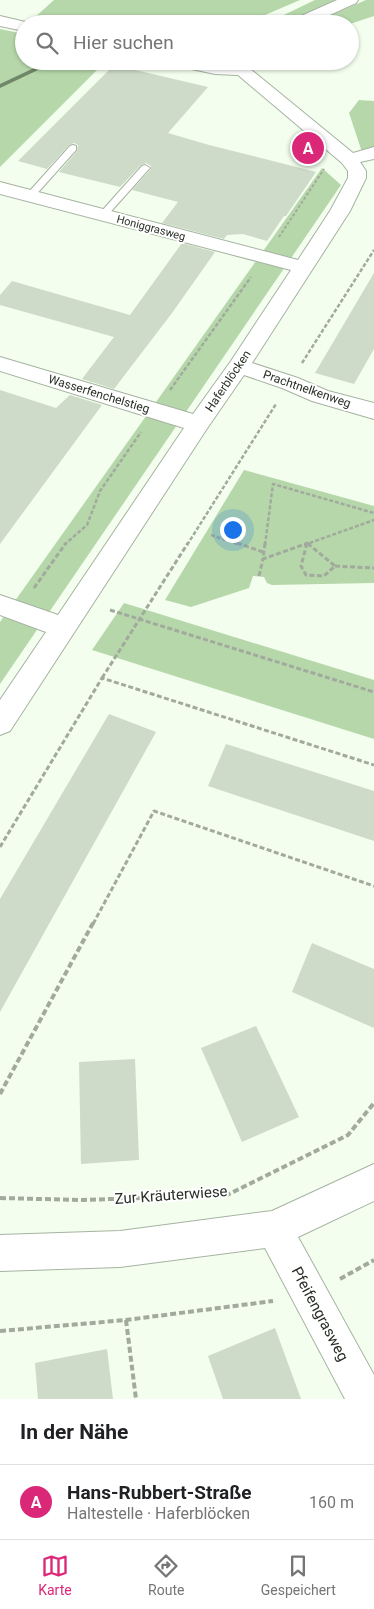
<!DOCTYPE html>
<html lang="de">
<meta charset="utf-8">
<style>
:root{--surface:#fff;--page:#f6f6f6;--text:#202124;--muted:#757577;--line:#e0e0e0;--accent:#db2777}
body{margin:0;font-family:Roboto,sans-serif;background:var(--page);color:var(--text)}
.you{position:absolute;left:232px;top:529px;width:18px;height:18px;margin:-12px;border:4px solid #fff;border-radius:50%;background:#1a73e8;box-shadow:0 0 0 8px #1a73e833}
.badge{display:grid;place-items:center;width:32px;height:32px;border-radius:50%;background:var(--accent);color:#fff;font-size:16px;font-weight:700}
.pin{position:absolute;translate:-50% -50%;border:2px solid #fff;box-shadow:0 1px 5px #0006}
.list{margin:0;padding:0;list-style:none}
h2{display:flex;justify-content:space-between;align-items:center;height:65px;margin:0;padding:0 20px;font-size:21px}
h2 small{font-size:16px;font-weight:400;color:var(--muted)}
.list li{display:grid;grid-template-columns:32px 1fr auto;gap:15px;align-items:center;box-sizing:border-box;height:75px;padding:0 20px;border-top:1px solid var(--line)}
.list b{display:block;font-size:19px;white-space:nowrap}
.list p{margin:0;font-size:16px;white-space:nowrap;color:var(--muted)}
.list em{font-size:16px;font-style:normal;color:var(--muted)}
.icon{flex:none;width:28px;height:28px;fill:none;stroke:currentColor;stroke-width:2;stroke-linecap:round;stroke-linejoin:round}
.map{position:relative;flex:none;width:374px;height:1399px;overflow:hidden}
.search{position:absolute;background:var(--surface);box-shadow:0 1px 4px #0004;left:15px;right:15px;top:15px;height:55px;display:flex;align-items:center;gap:12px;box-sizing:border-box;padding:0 18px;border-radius:28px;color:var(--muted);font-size:19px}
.sheet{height:140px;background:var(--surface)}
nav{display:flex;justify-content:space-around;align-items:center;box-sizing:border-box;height:70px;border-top:1px solid var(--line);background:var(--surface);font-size:14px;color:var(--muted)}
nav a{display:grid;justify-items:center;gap:2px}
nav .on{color:var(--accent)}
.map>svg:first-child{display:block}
.green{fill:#b6d7aa}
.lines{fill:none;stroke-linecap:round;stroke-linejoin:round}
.stream{fill:#708867;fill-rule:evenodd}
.building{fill:#cddbc8}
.lane-casing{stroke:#a6b3a1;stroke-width:2}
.street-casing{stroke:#a6b3a1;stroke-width:2}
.path-far3{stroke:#a1aa9d;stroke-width:2;stroke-dasharray:3 2;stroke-linecap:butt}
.path-far2{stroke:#a1aa9d;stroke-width:2.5;stroke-dasharray:4 2;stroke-linecap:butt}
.path-far1{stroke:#a1aa9d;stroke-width:3;stroke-dasharray:5 2.5;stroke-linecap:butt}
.path{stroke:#a1aa9d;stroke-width:4;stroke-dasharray:6 3;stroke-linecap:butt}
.lane{fill:#fff;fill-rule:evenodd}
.street{fill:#fff;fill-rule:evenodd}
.labels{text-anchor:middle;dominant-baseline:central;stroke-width:4;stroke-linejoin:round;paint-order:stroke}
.far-street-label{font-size:11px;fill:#292f27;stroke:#fff}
.street-label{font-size:12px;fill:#292f27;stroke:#fff}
.near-street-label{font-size:15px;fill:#292f27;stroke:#fff}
</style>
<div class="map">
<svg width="374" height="1399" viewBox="0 0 374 1399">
<rect width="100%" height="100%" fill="#f3feee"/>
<g class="green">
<polygon points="54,0 300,0 244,24 47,24 39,22 34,18"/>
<polygon points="315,0 337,0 283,24 265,24"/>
<polygon points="366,0 374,0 374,16 350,24 311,24"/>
<polygon points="0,29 24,34 24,61 106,61 0,167"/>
<polygon points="359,100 374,101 374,155 362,152 349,113"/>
<polygon points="322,168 341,185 0,684 0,622"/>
<polygon points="244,470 374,506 374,583 272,585 267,583 264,577 253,576 249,588 191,607 165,600"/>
<polygon points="124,603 374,680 374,739 92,650"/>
</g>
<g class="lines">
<polygon class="stream" points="49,61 55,62 0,88 0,84"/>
</g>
<g class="building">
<polygon points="114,65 208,87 168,133 209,145 316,172 286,216 284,216 267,241 243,234 227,235 224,239 162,223 178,202 132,190 151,169 151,166 146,163 141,165 120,187 59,172 77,151 78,145 74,143 69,145 47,169 18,161"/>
<polygon points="182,243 215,252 172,313 114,389 82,379 114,337 0,305 0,295 12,281 130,315"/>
<polygon points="374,273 374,349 354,384 315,373"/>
<polygon points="0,390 56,408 70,395 102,405 0,544"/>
<polygon points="109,714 156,732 0,1012 0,899"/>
<polygon points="226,744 374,791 374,841 208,786"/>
<polygon points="312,943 374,969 374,1028 292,992"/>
<polygon points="256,1026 299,1117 242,1142 201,1048"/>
<polygon points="135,1059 139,1160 81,1164 79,1062"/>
<polygon points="275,1328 301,1399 223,1399 208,1356"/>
<polygon points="107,1349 113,1399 38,1399 35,1363"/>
</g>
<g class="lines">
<defs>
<g id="lane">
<polygon points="73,145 76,146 76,150 33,198 27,198 27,194 70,146"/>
<polygon points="145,165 150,168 148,170 106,217 100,217 100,213 142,166"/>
</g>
<g id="street">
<polygon points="337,0 358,0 356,3 310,24 288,24 290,21"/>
<polygon points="0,16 30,23 31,24 24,24 24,31 0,26"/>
<polygon points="171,61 203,61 231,64 230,61 247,61 249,68 353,153 374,147 374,159 360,162 366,171 366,178 350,211 252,363 298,378 328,391 374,403 374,419 312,401 282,388 244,375 206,430 10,731 0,735 0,700 46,632 0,615 0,595 58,615 184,428 0,371 0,357 193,414 231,361 291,270 0,194 0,182 298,260 330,211 348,178 348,171 342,163 238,75 215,74 173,65"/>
<polygon points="374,1164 374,1201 298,1237 374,1375 374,1399 345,1399 265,1248 120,1267 0,1271 0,1235 120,1231 272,1211"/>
</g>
</defs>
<use href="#lane" class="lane-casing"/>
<use href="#street" class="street-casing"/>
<polyline class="path-far3" points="279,237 324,169"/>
<g class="path-far2">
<polyline points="302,363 374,250"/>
<polyline points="170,390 251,277"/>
<polyline points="211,535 240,545"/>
<polyline points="64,545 87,525 100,491 141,432"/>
<polyline points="187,545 276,404"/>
<polyline points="265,545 273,484 374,513"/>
<polyline points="304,545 374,520"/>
<polyline points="307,545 307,543 309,545"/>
</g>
<g class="path-far1">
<polyline points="237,543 263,552"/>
<polyline points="265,543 263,559 308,543"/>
<polyline points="307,543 301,566 306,575 324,576 335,566 307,543"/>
<polyline points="335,566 374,568"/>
<polyline points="259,576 263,559"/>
<polyline points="34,588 66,543"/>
<polyline points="110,610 374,692"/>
<polyline points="102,678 188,543"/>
<polyline points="0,847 102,678 374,765"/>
<polyline points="93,924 154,811 374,886"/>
</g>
<g class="path">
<polyline points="0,1094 93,923"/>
<polyline points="0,1198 82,1200 227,1195 348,1135 374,1103"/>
<polyline points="340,1279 374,1260"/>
<polyline points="126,1320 136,1399"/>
<polyline points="0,1331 126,1320 273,1301"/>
</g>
<use href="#lane" class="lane"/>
<use href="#street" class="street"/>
</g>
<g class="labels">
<g class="far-street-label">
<text transform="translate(151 228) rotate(15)">Honiggrasweg</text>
</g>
<g class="street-label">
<text transform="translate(228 381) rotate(-56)">Haferblöcken</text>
<text transform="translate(307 389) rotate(19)">Prachtnelkenweg</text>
<text transform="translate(99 394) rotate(17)">Wasserfenchelstieg</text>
</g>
<g class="near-street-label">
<text transform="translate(171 1195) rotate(-4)">Zur Kräuterwiese</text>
<text transform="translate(320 1314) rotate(62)">Pfeifengrasweg</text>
</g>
</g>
</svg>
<div class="you"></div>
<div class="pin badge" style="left:308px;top:148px">A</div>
<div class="search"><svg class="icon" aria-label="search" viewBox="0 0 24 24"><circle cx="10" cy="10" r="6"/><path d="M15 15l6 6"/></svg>Hier suchen</div>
</div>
<section class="sheet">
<h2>In der Nähe<small></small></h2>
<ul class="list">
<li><span class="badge">A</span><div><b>Hans-Rubbert-Straße</b><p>Haltestelle · Haferblöcken</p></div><em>160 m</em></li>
</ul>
</section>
<nav>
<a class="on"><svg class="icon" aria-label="map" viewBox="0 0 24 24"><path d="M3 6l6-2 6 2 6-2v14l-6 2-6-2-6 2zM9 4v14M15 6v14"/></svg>Karte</a>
<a><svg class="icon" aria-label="directions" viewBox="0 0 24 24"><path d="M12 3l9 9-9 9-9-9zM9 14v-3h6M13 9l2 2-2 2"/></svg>Route</a>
<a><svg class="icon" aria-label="saved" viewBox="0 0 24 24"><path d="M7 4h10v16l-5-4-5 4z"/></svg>Gespeichert</a>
</nav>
